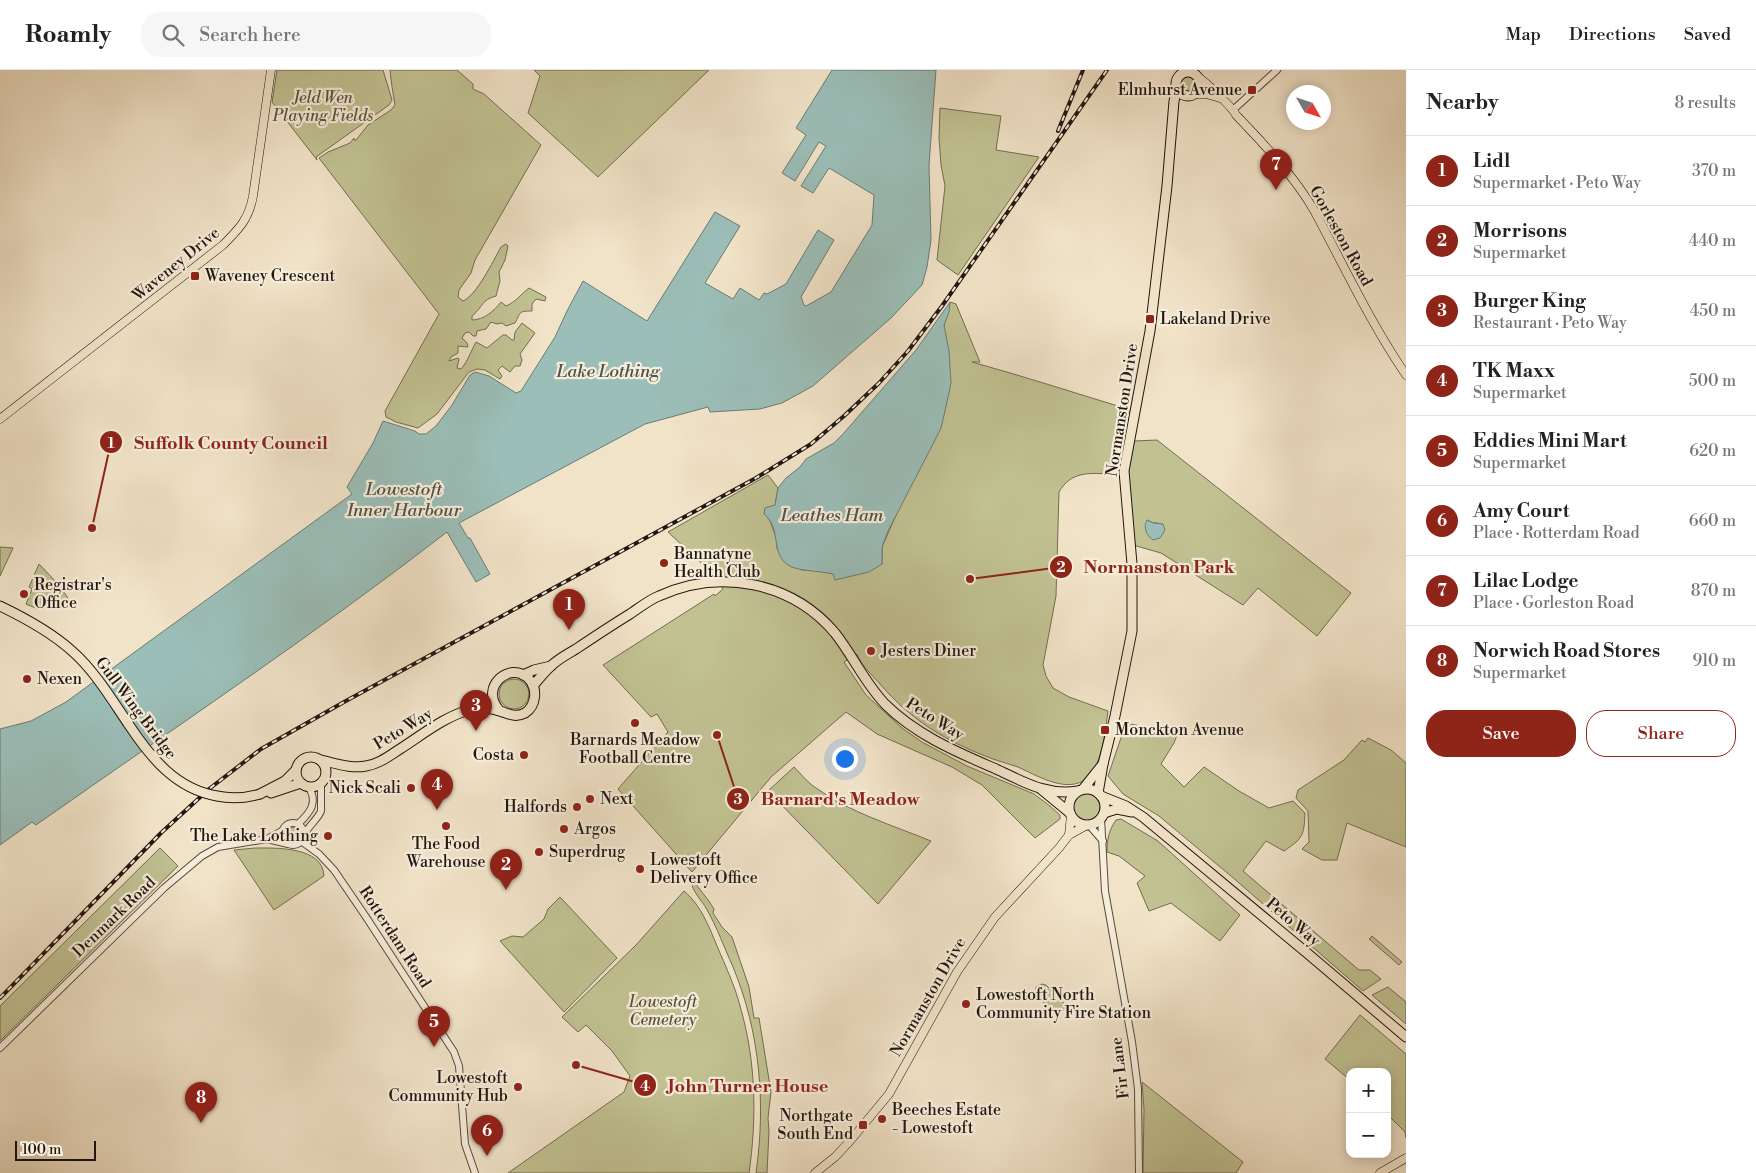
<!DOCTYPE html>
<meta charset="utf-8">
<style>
:root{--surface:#fff;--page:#f6f6f6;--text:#222;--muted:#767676;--line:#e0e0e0;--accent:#8f2418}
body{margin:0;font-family:"Libre Bodoni",serif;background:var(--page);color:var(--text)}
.controls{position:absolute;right:15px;bottom:15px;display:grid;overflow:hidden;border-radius:10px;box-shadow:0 2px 12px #0003}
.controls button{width:45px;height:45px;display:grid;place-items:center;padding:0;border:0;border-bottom:1px solid var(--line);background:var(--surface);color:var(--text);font:25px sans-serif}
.compass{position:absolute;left:1286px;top:15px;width:45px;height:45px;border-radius:50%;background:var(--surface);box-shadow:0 2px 12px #0003;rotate:129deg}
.scale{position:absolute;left:15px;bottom:12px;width:81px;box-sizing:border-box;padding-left:5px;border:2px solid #22160f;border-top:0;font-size:14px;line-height:18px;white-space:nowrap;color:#22160f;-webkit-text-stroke:4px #f6eddb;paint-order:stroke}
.you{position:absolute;left:844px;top:688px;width:18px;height:18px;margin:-12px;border:4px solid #fff;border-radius:50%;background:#1a73e8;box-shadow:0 0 0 8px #1a73e833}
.badge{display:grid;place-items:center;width:32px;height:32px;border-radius:50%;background:var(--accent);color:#fff;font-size:16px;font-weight:700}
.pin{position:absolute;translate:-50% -41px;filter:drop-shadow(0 1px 2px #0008)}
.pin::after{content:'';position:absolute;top:26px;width:18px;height:15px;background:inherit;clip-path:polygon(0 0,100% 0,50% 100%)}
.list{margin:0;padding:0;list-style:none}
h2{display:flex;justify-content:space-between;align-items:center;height:65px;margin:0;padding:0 20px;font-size:21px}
h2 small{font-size:16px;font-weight:400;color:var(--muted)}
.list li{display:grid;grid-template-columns:32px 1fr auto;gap:15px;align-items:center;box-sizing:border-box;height:70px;padding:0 20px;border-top:1px solid var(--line)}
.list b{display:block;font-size:19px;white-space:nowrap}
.list p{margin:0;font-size:16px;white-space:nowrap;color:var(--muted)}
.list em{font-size:16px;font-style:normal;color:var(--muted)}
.actions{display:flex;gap:10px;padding:15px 20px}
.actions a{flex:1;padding:11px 0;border:1px solid var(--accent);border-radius:20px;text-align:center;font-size:18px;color:var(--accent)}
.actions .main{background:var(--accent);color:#fff}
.icon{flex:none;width:28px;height:28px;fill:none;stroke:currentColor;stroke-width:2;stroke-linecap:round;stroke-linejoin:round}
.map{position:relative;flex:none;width:1406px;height:1103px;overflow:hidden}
header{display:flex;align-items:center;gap:30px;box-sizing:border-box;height:70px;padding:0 25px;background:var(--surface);border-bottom:1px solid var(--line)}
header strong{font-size:24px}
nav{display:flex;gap:28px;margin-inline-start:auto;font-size:18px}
.search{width:350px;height:45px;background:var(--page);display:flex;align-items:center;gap:12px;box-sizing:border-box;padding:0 18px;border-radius:20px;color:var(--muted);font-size:19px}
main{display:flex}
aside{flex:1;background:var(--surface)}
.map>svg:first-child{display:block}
.green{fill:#c1c192;stroke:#726c50;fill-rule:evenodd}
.water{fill:#9bbeb8;stroke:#6b7b74}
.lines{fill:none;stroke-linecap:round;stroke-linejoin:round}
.minor-casing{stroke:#56493d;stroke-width:8}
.major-casing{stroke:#22160f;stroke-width:9}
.highway-casing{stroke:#22160f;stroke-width:11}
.minor{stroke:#f6eddb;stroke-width:6}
.major{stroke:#f1e3c8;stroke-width:8}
.highway{stroke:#f1e3c8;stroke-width:9}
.rail-casing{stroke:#22160f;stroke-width:4}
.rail{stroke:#f6eddb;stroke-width:2;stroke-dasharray:5.5;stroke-linecap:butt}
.highway-bridge-casing{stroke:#22160f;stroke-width:11;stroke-linecap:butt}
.highway-bridge{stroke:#f1e3c8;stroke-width:9}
.poi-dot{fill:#8f2418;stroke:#f6eddb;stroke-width:2}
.labels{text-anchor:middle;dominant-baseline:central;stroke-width:4.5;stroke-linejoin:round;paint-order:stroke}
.poi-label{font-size:16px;fill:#22160f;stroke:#f6eddb;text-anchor:start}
.park-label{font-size:16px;font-style:italic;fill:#5a523d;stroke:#f6eddb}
.street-label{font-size:16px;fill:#22160f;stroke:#f6eddb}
.water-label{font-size:18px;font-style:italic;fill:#4c514a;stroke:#f6eddb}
.leader{fill:none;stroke:#8f2418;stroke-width:2}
.callout-dot{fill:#8f2418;stroke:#f6eddb;stroke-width:2}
.mark-label{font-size:15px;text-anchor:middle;font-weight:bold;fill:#fff}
.callout-label{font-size:18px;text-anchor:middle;font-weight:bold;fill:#8f2418;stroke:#f6eddb;stroke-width:4.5;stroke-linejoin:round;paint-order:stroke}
</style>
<header>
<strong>Roamly</strong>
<div class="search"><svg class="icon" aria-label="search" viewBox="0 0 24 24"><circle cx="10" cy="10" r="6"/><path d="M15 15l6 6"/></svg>Search here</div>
<nav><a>Map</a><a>Directions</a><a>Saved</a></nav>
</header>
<main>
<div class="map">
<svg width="1406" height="1103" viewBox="0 0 1406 1103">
<rect width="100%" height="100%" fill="#f1e3c8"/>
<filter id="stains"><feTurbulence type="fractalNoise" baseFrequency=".004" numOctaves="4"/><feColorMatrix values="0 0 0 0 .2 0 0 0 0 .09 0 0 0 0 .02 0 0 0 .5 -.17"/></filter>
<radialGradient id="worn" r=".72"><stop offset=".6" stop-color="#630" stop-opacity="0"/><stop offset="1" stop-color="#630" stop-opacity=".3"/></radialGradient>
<g class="green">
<polygon points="277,0 383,0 392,30 389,35 316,87 317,90 272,32"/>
<path d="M390,0H457L473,14V19L484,24L541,75L475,190L471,203L459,220L458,227L463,231C477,225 493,191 501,177L506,174L508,176L505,190L499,202L500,211L496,226C481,230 484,236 472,246V250C484,250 494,241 501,232L506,236C516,232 521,224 529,218L546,227L545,231L536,229L532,234V241C517,241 521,243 515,253L506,256L502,253L497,254L491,252L486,259L477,261L476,266H473L469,262L465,263L462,268L467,273L468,277L458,276V283L451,287L449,291L458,288L459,289L457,298L461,299C468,291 471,281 476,272L487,278L503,265H506L512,270H514L515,262L522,253L535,263L520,284L522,290L520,296H515L510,302L502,296L498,300L502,306L500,309L485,300L477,299L469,302L437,344L418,358L396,352L386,347L385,341L439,244L319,88L328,82L350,73L354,68V70H356L368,55L391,40L395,35C393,23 391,12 390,0Z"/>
<polygon points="534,0 709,0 598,107 528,43 540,6"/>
<circle cx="1188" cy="14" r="8"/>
<polygon points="940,38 1001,46 996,80 1039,87 958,205 937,190 945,116 941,95 939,68"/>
<path d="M950,232L956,234L980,292H972C1026,307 1078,324 1131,340L1118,396L1112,398L1111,404C1089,403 1071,401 1059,422L1056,526L1043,595L1046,606L1053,618L1069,627L1108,641C1105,661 1102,700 1083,711C1063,722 1036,705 1018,697C1010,694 1001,692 993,689C947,672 912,651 880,614C872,605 862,596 857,584L844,592L866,625L902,658L922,672L967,696L1034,724L1050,736L1060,745V749L1035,768L982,715L952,697L877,664L846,642L771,707L692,802L618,719L668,662L657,644L651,647L603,595L714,524L715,526L723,519L715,506L668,462L768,405L778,418L775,436L769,448L777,470V479L801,500H816L833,504L882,494V477L896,445Z"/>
<path d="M1157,370L1351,523L1317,566L1258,518L1243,535L1161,483L1133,475L1127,417L1128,398L1134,371ZM1147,450L1153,453H1158L1153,470Z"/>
<polygon points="0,477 13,478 0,506"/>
<polygon points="39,494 58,514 68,528 58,536 38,539 26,534 32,519 29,517"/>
<circle cx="514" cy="624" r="15"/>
<path d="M1126,653L1165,661L1178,662L1174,673L1161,694L1184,717L1204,697L1239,721L1269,738L1293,731L1305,743C1304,766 1303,768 1284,781L1266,771L1243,801L1359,900H1370L1381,909L1363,921L1231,806L1159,746L1123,724L1108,706Z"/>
<polygon points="1368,668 1391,680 1406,693 1406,777 1347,753 1337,790 1322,790 1302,779 1309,772 1308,741 1296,728 1298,720 1344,690 1362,670 1365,672"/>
<path d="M794,697C801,704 808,713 816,718C851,743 892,755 931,771L878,834L768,721Z"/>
<circle cx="1086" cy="737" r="14"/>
<path d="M1121,749L1158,771L1240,845L1220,871L1171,833L1149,841L1137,813L1145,806L1119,786L1107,782C1107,769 1109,760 1116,750Z"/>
<circle cx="293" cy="764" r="7"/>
<polygon points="160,778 178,796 0,971 0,936"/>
<path d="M255,778C275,778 323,776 324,806L274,840L234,780Z"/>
<path d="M692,808C698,819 708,828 714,839L713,843L722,857L732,867L749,917L754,948H759L771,1022L768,1048L769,1061L767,1103H756C766,1033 760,962 733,897C724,877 717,857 706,838C702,831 694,823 692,815C692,815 692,808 692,808Z"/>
<path d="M684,821C700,834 709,856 717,876C725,895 735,916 740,936C756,990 757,1048 749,1103H508L624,1022L630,1006L612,981L586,955L578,962L562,947L636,875Z"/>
<polygon points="560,827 617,888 564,942 500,871 512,866 523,867 544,849 548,839"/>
<polygon points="1372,866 1402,892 1399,895 1369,869"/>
<polygon points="1042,914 1046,915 1065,934 1064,940 1059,944 1054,944 1036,924 1036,917"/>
<polygon points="1388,917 1406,932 1406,954 1372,925"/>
<polygon points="1360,945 1406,984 1406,1068 1405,1062 1387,1044 1387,1002 1350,1002 1350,1010 1325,989"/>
<polygon points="1142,1012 1243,1092 1236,1103 1143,1103 1144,1039"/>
</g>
<g class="water">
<path d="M832,0H936L929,95L931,170L927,197L922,215L891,248L813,316L782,333L760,339L710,342L708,337L645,354L459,453L468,468H470L490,504L476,512L447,462C314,565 174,658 36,755L32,752L0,775V659L31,651L66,632L352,424L347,417L373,373L383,351L415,361L419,364H426L436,356L452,335L470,305L475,302L489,306L516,323L521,321L555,267L567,241L583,211L647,251L715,142L740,156L705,213L733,229L740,218L759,230L764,223L767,224L786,214L818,160L834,170L801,227L804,235L806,236L831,222L872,155L874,125L829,98L813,123L801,116L826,76L819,72L795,111L782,103L806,65L796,58Z"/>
<path d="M950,232L949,242L944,255L949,281L951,313L945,341L941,358L933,374L888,461L882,477V494L869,502L835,510L833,504C821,501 796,501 788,495C770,483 782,459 764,444L765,438L775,435L778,418L786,408L800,397L806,389L834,373L843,364L916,280Z"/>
<path d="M1147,450L1153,453L1163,454L1165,460L1160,468L1153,470C1146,465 1143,457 1147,450Z"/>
</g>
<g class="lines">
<defs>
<g id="minor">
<polyline points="1234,39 1277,0"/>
<polyline points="1101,748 1105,821 1132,972 1138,1019 1139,1103"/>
<circle cx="293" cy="764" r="11"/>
<path d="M298,754C310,743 319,732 308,716"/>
<polyline points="1089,755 1103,771"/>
<path d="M304,765C309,755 318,749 321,741V713"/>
<polyline points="267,769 288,774"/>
<polyline points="301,771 319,784 334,800 366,847 454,982 459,996 465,1074 475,1103"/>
<polyline points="0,978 164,818 202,786 218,777 267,769 282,761"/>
</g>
<g id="major">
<path d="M1199,8C1206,12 1233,38 1236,45C1264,74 1295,107 1315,142C1345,198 1370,252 1406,305"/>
<polyline points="1195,24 1206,24 1220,28"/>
<path d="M0,349L223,175C239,159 249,149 253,126L271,0"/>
<polyline points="1069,765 1071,745"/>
<polyline points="815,1103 835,1087 850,1071 889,1024 957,902 995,847 1059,778 1069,765 1087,755"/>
<polyline points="1380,1103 1406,1088"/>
</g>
<g id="highway">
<circle cx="1188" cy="14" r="12"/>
<path d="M0,536C25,548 51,562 72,581C95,601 112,630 129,655"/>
<polyline points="523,605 534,600 551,596"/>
<path d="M533,616C539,609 544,602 551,596C558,589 568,584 576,579C594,567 612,555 630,544C639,538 649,530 659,526C720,498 792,512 835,563C853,586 865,613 885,634C916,665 957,682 996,699C1024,712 1047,726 1078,721"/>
<circle cx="311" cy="702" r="15"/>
<path d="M320,690C335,693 351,699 366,696C379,694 389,686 400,679C422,665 446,645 473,639C481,638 489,638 496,640C507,642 513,649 525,643C536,636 538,619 529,609C510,590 479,617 499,640"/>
<circle cx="1087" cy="737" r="18"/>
<polyline points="1083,719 1103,694"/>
<polyline points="1042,720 1070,743"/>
<polyline points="271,723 301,713"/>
<polyline points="1098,723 1103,694 1115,646 1132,561 1132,494 1124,401 1150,261 1167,116 1174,31 1177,18"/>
<polyline points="260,724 285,711 296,700"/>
<polyline points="1101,726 1126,736 1143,747 1307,883 1406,967"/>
<polyline points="1104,743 1117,739 1132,742"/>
</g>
</defs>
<use href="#minor" class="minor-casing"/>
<use href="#major" class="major-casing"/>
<use href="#highway" class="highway-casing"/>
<use href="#minor" class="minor"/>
<use href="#major" class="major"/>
<use href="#highway" class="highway"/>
<defs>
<g id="rail">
<polyline points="1058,61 1083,0"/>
<polyline points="0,928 161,763 209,719 261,679 344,632 756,408 811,374 844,346 879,313 908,281 942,236 1107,0"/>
</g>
</defs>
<use href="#rail" class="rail-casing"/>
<use href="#rail" class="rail"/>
<defs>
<path id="highway-bridge" d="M129,655C151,688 176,719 217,726C232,729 246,728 260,724"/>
</defs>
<use href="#highway-bridge" class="highway-bridge-casing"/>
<use href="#highway-bridge" class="highway-bridge"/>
</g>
<g class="poi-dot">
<rect x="1247" y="15" width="10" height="10" rx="2.5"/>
<rect x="190" y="201" width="10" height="10" rx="2.5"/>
<rect x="1145" y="244" width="10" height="10" rx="2.5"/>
<circle cx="664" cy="493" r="5"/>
<circle cx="24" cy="524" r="5"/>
<circle cx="871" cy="581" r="5"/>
<circle cx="27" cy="609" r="5"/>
<circle cx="635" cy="653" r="5"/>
<rect x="1100" y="655" width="10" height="10" rx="2.5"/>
<circle cx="524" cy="685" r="5"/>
<circle cx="411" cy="718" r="5"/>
<circle cx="590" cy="729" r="5"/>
<circle cx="577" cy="737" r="5"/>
<circle cx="446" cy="756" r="5"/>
<circle cx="564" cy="759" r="5"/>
<circle cx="328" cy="766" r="5"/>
<circle cx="539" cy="782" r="5"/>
<circle cx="640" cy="799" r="5"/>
<circle cx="966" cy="934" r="5"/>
<circle cx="518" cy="1017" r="5"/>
<circle cx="882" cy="1049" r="5"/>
<rect x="858" y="1050" width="10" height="10" rx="2.5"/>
</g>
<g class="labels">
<g class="poi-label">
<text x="1242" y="20" text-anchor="end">Elmhurst Avenue</text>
<text x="205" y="206">Waveney Crescent</text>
<text x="1160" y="249">Lakeland Drive</text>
<text x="674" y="484">Bannatyne<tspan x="674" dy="18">Health Club</tspan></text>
<text x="34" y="515">Registrar's<tspan x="34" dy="18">Office</tspan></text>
<text x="881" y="581">Jesters Diner</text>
<text x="37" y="609">Nexen</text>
<text x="1115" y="660">Monckton Avenue</text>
<text x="635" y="670" text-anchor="middle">Barnards Meadow<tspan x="635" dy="18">Football Centre</tspan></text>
<text x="514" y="685" text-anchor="end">Costa</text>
<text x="401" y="718" text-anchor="end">Nick Scali</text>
<text x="600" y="729">Next</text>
<text x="567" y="737" text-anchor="end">Halfords</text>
<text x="574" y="759">Argos</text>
<text x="318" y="766" text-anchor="end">The Lake Lothing</text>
<text x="446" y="774" text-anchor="middle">The Food<tspan x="446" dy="18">Warehouse</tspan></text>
<text x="549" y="782">Superdrug</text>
<text x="650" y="790">Lowestoft<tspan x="650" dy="18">Delivery Office</tspan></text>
<text x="976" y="925">Lowestoft North<tspan x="976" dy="18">Community Fire Station</tspan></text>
<text x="508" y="1008" text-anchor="end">Lowestoft<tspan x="508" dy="18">Community Hub</tspan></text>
<text x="892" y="1040">Beeches Estate<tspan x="892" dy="18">- Lowestoft</tspan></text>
<text x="853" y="1046" text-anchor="end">Northgate<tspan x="853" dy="18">South End</tspan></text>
</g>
<g class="park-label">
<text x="323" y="28">Jeld Wen<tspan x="323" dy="18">Playing Fields</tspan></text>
<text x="663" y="932">Lowestoft<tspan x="663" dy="18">Cemetery</tspan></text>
</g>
<g class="street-label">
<text transform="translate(1341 166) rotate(61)">Gorleston Road</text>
<text transform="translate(176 194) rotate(-39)">Waveney Drive</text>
<text transform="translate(1122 340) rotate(-81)">Normanston Drive</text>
<text transform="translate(136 638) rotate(53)">Gull Wing Bridge</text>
<text transform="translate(935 649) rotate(32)">Peto Way</text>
<text transform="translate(403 659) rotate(-31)">Peto Way</text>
<text transform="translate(114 847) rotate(-44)">Denmark Road</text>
<text transform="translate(1293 852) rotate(40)">Peto Way</text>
<text transform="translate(395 867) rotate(57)">Rotterdam Road</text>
<text transform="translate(928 927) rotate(-60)">Normanston Drive</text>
<text transform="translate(1120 998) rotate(-97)">Fir Lane</text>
</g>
<g class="water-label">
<text x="608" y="301">Lake Lothing</text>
<text x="404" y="419">Lowestoft<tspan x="404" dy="21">Inner Harbour</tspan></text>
<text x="832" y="445">Leathes Ham</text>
</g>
</g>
<path class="leader" d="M92 458L111 372M970 509L1061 497M717 665L738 729M576 995L645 1015"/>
<g class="callout-dot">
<circle cx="92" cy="458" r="5"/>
<circle cx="970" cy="509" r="5"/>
<circle cx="717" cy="665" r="5"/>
<circle cx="576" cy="995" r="5"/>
<circle cx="111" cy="372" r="12"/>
<circle cx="1061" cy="497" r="12"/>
<circle cx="738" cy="729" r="12"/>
<circle cx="645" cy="1015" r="12"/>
</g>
<g class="mark-label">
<text x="111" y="378">1</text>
<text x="1061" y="502">2</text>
<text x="738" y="734">3</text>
<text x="645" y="1021">4</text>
</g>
<g class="callout-label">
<text x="231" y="379">Suffolk County Council</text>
<text x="1159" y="503">Normanston Park</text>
<text x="840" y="735">Barnard's Meadow</text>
<text x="748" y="1022">John Turner House</text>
</g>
<rect width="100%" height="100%" filter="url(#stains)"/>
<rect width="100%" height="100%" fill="url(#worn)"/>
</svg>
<div class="controls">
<button>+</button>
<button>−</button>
</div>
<svg class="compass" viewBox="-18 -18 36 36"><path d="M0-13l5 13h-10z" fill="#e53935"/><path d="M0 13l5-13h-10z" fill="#767676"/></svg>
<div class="scale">100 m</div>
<div class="you"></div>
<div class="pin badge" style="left:569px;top:560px">1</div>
<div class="pin badge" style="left:506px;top:820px">2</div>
<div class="pin badge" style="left:476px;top:661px">3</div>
<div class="pin badge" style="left:437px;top:740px">4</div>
<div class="pin badge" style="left:434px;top:977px">5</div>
<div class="pin badge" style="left:487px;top:1086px">6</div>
<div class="pin badge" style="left:1276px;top:120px">7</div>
<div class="pin badge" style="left:201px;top:1053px">8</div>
</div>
<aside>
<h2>Nearby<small>8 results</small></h2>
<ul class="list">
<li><span class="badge">1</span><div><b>Lidl</b><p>Supermarket · Peto Way</p></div><em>370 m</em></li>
<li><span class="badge">2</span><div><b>Morrisons</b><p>Supermarket</p></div><em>440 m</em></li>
<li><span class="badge">3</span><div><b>Burger King</b><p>Restaurant · Peto Way</p></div><em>450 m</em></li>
<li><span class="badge">4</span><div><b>TK Maxx</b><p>Supermarket</p></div><em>500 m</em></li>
<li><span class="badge">5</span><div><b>Eddies Mini Mart</b><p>Supermarket</p></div><em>620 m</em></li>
<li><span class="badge">6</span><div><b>Amy Court</b><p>Place · Rotterdam Road</p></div><em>660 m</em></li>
<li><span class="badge">7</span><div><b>Lilac Lodge</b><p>Place · Gorleston Road</p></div><em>870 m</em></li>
<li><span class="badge">8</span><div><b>Norwich Road Stores</b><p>Supermarket</p></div><em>910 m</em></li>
</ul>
<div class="actions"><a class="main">Save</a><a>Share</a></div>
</aside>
</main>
